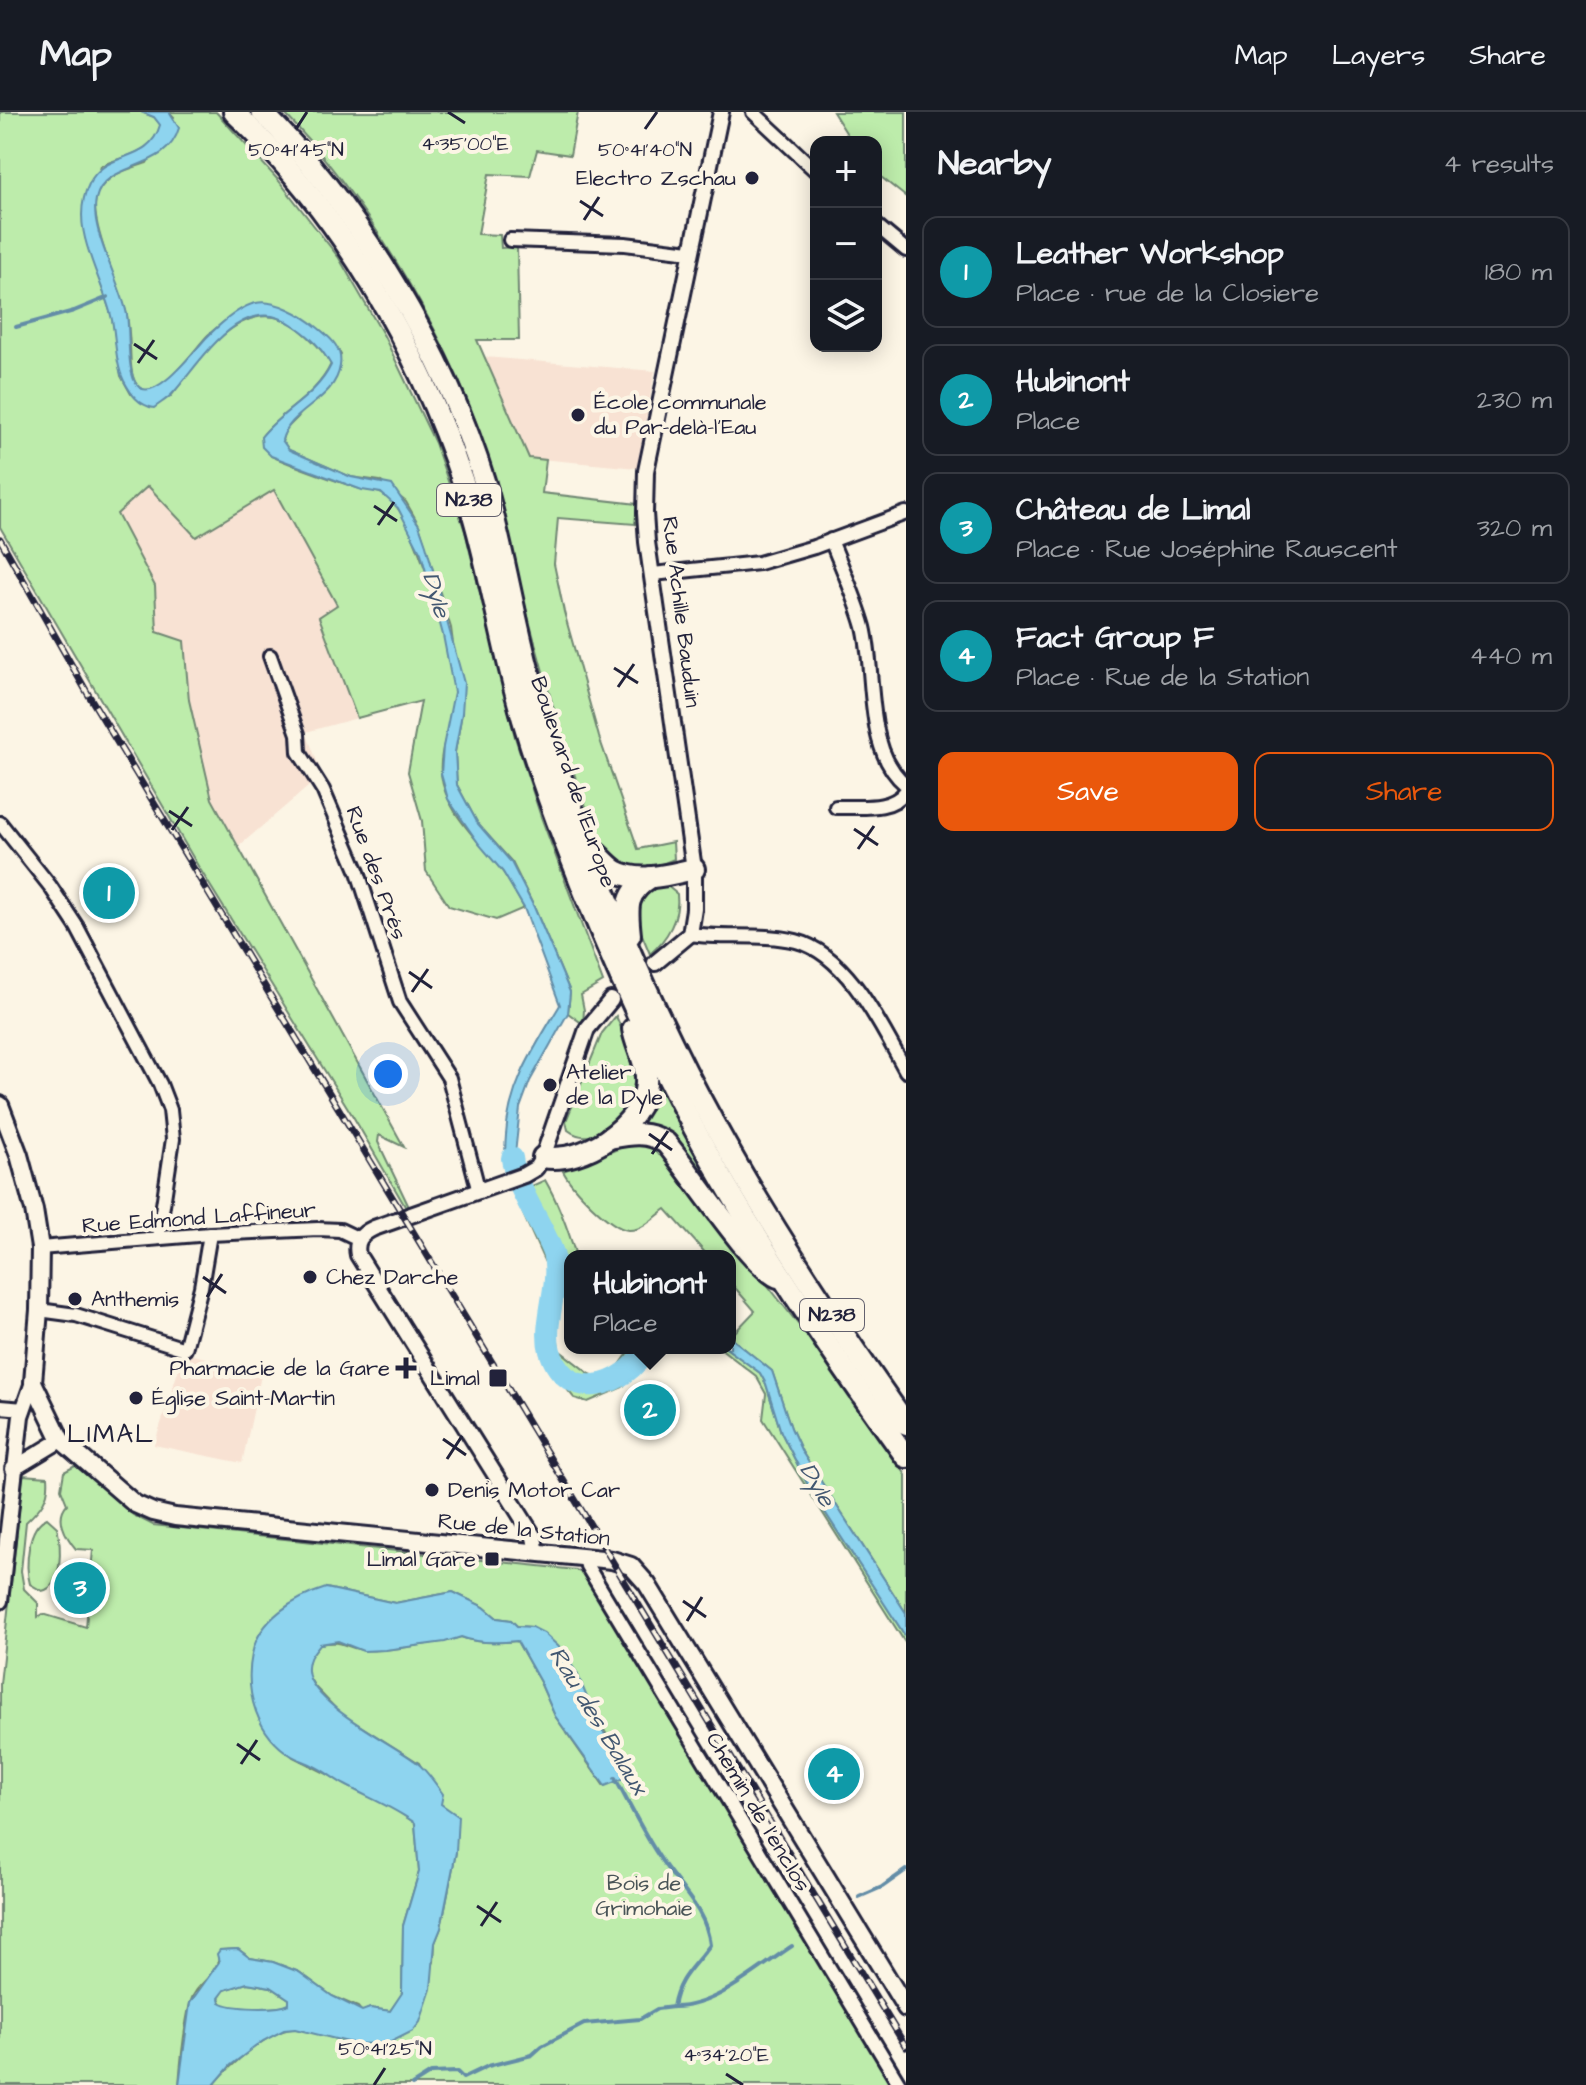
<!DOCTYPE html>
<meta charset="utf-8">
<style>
:root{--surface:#171b24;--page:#242831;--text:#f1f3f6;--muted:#9ea1a6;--line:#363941;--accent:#ea580c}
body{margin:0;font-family:"Architects Daughter",sans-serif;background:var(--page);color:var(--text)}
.controls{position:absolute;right:24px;top:24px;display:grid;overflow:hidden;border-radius:16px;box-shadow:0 4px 20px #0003}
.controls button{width:72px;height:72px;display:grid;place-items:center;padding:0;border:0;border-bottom:2px solid var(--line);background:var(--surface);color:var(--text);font:40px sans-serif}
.you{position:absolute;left:388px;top:962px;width:28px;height:28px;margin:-20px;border:6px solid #fff;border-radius:50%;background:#1a73e8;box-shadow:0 0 0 12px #1a73e833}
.badge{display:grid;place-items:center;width:52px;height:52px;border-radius:50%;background:var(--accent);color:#fff;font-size:26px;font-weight:700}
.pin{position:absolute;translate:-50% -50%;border:4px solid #fff;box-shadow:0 2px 8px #0006}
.popup{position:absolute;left:564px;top:1138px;width:172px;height:104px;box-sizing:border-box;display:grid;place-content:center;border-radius:16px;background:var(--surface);filter:drop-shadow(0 2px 6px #0005);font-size:26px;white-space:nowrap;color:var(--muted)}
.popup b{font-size:30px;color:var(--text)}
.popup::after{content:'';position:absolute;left:50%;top:100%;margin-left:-16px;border:16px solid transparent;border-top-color:var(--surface)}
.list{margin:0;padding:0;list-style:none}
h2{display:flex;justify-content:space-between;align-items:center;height:104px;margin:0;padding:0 32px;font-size:34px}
h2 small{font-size:26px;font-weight:400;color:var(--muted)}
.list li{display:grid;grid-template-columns:52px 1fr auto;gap:24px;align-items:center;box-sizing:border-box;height:112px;margin:0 16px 16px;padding:0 16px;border:2px solid var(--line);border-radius:16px}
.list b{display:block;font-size:30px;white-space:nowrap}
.list p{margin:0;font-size:26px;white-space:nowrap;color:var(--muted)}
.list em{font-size:26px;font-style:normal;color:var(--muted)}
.actions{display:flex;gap:16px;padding:24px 32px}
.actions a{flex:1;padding:18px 0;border:2px solid var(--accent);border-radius:16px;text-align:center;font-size:28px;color:var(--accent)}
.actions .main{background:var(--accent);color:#fff}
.icon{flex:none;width:44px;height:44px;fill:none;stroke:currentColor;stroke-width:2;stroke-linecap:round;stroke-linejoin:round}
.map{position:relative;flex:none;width:906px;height:1973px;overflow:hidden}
header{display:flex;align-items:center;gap:48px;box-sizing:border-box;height:112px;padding:0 40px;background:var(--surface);border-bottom:2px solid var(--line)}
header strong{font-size:38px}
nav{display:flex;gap:44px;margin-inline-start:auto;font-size:28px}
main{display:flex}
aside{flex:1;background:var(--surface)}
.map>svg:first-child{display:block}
.built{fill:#f8e2d3}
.green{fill:#bdecab;stroke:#708773;stroke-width:2}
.water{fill:#8ed4ef;stroke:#638da7;stroke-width:2;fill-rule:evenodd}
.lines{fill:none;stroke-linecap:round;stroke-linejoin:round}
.stream{stroke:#638da7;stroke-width:4}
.river{stroke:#8ed4ef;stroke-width:22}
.minor-casing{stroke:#22223b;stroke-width:18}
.tertiary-casing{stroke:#22223b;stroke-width:20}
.secondary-casing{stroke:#22223b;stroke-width:22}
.trunk-casing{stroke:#22223b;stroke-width:26}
.minor{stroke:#fcf5e5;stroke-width:12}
.tertiary{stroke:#fcf5e5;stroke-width:14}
.secondary{stroke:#fcf5e5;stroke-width:16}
.trunk{stroke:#fcf5e5;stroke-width:20}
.rail-casing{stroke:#22223b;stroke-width:7}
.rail{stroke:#fcf5e5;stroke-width:4;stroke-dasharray:12;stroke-linecap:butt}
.ticks{fill:none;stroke:#22223b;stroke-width:3}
.poi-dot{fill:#22223b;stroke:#fcf5e5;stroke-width:3}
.labels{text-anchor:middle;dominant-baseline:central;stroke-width:8;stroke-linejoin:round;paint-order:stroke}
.shield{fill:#fcf5e5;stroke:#63616e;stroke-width:2}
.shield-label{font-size:20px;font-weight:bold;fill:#22223b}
.poi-label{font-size:22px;fill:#22223b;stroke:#fcf5e5;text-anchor:start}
.street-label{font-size:22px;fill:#22223b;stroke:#fcf5e5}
.park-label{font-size:22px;fill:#495457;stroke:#fcf5e5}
.water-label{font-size:24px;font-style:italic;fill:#425771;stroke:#fcf5e5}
.quarter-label{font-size:26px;letter-spacing:2px;fill:#22223b;stroke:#fcf5e5}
.ticks-label{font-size:20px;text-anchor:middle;fill:#22223b;stroke:#fcf5e5;stroke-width:8;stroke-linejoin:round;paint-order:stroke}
</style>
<header>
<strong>Map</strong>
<nav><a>Map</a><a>Layers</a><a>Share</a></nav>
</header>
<main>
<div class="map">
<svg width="906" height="1973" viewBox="0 0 906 1973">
<rect width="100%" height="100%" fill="#fcf5e5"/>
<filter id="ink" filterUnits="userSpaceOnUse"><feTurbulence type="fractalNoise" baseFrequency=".0125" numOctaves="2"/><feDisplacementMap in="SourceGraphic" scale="16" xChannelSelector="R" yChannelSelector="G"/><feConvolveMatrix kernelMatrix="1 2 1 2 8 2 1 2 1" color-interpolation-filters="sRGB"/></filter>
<g filter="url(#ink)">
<g class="built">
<polygon points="484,245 655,259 637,356 529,346"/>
<polygon points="148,374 196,425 274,377 337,494 319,506 357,606 306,620 322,663 239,734 212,687 189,588 184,529 157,520 155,474 117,402"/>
<polygon points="184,1241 262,1259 242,1351 154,1333"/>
</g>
<g class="green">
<path d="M0,0H141L154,5L161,13C150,44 126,42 101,54L85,125L112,205L121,264L131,282L171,284C200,247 245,176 298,216C312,227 322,237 331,252C316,285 282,298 261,325L271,344C299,356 328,366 357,376C367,379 378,378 386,384C417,404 451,539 454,578C456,605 438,634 441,662C445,701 481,730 502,759C510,770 517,784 524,796L496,808L449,794L426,759L422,709L408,660L421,589L357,606L319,505L337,493L274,378L196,425L148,374L117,402L155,474L157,520L184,529L189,588L212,687L404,1035L379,1023L378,1030L409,1095L406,1096L354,1006L198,754L0,415Z"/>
<path d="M169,0H216L279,69L339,146L384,224L435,331L465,419L515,625L541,705L603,870L581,883L584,898L583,912L568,901L570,880L534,795L512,750L478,712L457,673L455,640L462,601L451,516L419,413L406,390L380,369L351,365L289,338L282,328L285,318L298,305L341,243C319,202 283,205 242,197C230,205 219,213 208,223C195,236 165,281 145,278C129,275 131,247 130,235C129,223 129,210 126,199C118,172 87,105 97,82C107,62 128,57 147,51L174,5Z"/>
<path d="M283,0H578L570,43L537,38L530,64L489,62L478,122L500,123L501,136L517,135L519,228H477L529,346L546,348L542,381L637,392L635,412L558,406L554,452L564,500L599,625L638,737L673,730L674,747C653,757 625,763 608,742C596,727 590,704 583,687C562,629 546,572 530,512C516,460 506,406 490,353C457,238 367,86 283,0Z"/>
<polygon points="833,0 906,0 906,85 876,61 876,30 852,30"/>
<path d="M666,773L677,782C680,806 667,827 650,842L640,818L638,788L654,774Z"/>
<path d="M616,904L636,951L640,968L628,1005C609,1016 589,1034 568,1018L566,1009L602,921Z"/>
<polygon points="654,960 741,1110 736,1113 644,1016 640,1008"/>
<path d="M630,1032C647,1032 659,1036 671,1049L819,1239L906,1363V1501L802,1340L791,1316L772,1259L730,1225V1217L735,1220L755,1199L730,1170V1144H708L666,1097C655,1105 642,1119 628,1118C610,1116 571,1075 563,1059Z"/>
<path d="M545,1068C559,1092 568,1117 576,1144H570V1161L556,1208L559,1238L590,1262L604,1267L616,1258L632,1236H650L623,1275L588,1290L574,1286L549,1255L544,1237L547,1155L514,1082Z"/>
<polygon points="720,1236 726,1236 760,1261 766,1272 781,1320 810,1377 906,1525 906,1532 763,1307 766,1282 756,1264"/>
<path d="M77,1353L133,1403L153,1413L576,1458L584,1462L894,1973H214C228,1955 272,1915 296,1917C314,1919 333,1927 351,1931C363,1933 377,1930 389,1931L434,1850L435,1831L441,1816L456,1740L441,1692L419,1651L340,1601L315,1575L307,1562L309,1546L320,1532C345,1528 340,1534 362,1538C378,1541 444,1530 461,1525C478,1532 499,1531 517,1529L540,1570L555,1604L604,1674L623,1651L588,1590L532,1515L517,1514L511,1508L497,1506L484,1495L453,1480L395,1491L326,1476L276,1629L293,1645L385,1691L415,1711L419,1760L403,1814L402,1882L390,1899L370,1896L362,1900L358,1895L332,1884L299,1860L273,1850L250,1846L238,1837L220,1838C218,1867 197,1868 190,1891C184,1917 181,1946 179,1973H0V1572L23,1363L48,1365C50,1386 41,1396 26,1410L21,1459L24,1477L38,1491V1505L43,1502L86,1515L93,1438L76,1437C65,1424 55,1405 67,1392L61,1377L64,1360Z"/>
<path d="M47,1406L57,1415C61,1432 64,1475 42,1479L30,1472C25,1454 27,1414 47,1406Z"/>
<path d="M247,1871L271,1875L289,1887V1893C281,1897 239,1898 228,1895C221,1893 222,1892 219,1886L224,1878Z"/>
</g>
<g class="water">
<path d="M141,0H169L179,16C166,62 105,47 96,87C89,118 121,170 127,203C130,220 126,262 138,274C155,292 196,236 207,225C219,213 239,194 256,191C275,187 303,203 317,215C330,226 343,235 340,254C335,289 290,297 282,328L289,338L351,365L392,373L419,413L426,433L464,571L462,601L455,640L457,673L478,712L511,750L534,795L570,880L568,901L530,969L520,996L515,1042L519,1056L510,1059C504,1048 505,1035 506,1023C509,972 535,935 560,893L524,796L503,760L479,732L448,687L441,662L443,635L454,580L443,523L421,441L398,396L381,381L362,378L271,344L262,335L261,325C282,298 316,285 331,253C321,235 310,224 293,213C242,178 202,249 173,281C168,287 160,291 154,296C138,293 131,282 124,269C115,251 116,227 112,208C103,165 67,116 89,72C105,37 149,53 160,13L154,5Z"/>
<polygon points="730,1225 772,1259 791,1316 802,1340 906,1501 906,1525 810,1377 781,1320 766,1272 760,1261 726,1236 730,1236"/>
<path d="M326,1476L395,1491L453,1480L484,1495L497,1506L511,1508L517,1514L532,1515L544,1521L559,1535L577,1561L597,1610L623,1651L625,1666L605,1674L555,1604L540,1570L517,1529C499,1531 478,1532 461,1525L445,1530L385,1538L363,1539L338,1529L320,1532C313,1541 307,1547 308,1559C310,1591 391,1631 415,1649C426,1657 435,1671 443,1682L441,1692L458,1704L456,1740L441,1816L435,1831L431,1877L420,1910L413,1919L389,1931L356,1932L295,1917L284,1918L263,1929L231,1953L214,1973H179L190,1891L219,1850L217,1842L220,1838L238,1837L250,1846L273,1850L299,1860L332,1884L362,1899L370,1896L390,1899L402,1881L403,1814L419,1760L415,1711C393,1695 369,1686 345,1673C335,1668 325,1659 314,1654C307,1650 299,1648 292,1644C257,1623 244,1580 252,1542C259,1507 294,1486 326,1476ZM247,1871L271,1875L289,1887V1892C278,1898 231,1897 220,1890L219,1886L225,1878Z"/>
</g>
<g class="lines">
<g class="stream">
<polyline points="16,215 74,199 108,185"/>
<path d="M615,1666C629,1692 642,1718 658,1743C676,1773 706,1796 710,1833C693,1856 678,1865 673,1895C715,1896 758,1856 792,1834"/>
<polyline points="859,1785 882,1775 906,1758"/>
<polyline points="412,1973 431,1961 457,1960 463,1966 488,1954 532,1943 542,1934 584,1912 640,1907 657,1897 673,1895"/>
</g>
<path class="river" d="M512,1046C515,1075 543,1113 553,1141C562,1169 542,1211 550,1239C567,1293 625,1276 647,1236"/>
<defs>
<g id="minor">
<polyline points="753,0 816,59"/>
<polyline points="876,113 906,138"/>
<polyline points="510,128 625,132 690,140"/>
<path d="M831,428C842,456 856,486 864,515C876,564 864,639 906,673"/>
<polyline points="653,462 759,451 814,435 906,401"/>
<polyline points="270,544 298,622 299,640 323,678 358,760 400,890 449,966 479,1080"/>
<path d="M836,695C859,694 891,700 906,679"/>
<polyline points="0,711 50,774 77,815 160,972 170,998 173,1027 158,1126"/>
<path d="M690,822C725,827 762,821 796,829C848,842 882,916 906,959"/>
<polyline points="40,1136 210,1122 318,1117 340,1118 359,1127"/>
<polyline points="39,1198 76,1203 185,1237 201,1175 210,1122"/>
<polyline points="0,1295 24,1297"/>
<polyline points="585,1446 587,1454 900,1973"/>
</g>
<g id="tertiary">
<polyline points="655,851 690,822 694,797 694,757 647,430 645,401 646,359 721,0"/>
<polyline points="13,1357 61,1328"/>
<path d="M537,1441L534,1425L358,1143C355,1129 361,1122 374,1116L524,1063L536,1056L543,1045L587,917L611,888"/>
<polyline points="0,1489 21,1304 33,1270"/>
</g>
<polyline id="secondary" points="0,993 19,1043 34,1098 40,1136 39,1198 33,1270 61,1328 135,1392 153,1400 175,1405 612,1448 631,1454 647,1472 906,1896"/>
<g id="trunk">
<path d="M234,0C341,101 418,234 464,373C484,434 495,497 510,558C524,618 544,676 566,733C603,830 646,926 695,1018C756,1131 831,1240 906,1345"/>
<path d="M262,0C358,95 446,242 485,372C502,432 512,493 527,553C542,613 562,672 584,729C622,825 664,922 714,1012C771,1116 838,1216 906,1312"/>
<path d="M592,737C600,744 608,754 616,759C639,772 671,762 694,757"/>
<path d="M630,823C627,795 625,781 651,765"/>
<path d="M609,1026C630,1022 647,1018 666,1031C690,1059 751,1154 778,1165"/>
<path d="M543,1045C582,1053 643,1013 646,972C648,953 636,935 633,917"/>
</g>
</defs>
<use href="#minor" class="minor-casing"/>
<use href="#tertiary" class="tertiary-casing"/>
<use href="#secondary" class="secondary-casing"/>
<use href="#trunk" class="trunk-casing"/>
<use href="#minor" class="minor"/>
<use href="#tertiary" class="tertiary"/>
<use href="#secondary" class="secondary"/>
<use href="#trunk" class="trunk"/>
<defs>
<polyline id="rail" points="0,427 88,582 906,1935"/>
</defs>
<use href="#rail" class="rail-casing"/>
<use href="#rail" class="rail"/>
</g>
</g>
<path class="ticks" d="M448,0L465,11M296,17L307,0M645,17L657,0M580,89L603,104M584,108L599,85M134,232L157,247M138,251L154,228M374,394L397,409M378,413L394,390M614,556L638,571M618,575L634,552M169,699L192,714M854,717L878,733M172,718L188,695M858,737L874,714M409,860L432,876M412,880L428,857M649,1022L672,1038M652,1042L668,1019M203,1165L226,1181M207,1185L222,1162M443,1327L466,1343M447,1347L462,1324M683,1489L706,1505M687,1509L702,1485M237,1632L260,1648M241,1652L257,1628M477,1794L501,1810M481,1814L497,1790M726,1962L743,1973M374,1973L385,1956"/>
<g class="poi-dot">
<circle cx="752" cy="66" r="8"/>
<circle cx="578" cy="303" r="8"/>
<circle cx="550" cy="973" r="8"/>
<circle cx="310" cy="1165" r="8"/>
<circle cx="75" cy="1187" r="8"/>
<path d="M402 1244h8v8h8v8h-8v8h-8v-8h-8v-8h8z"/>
<rect x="488" y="1256" width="20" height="20" rx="4"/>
<circle cx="136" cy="1286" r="8"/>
<circle cx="432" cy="1378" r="8"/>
<rect x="484" y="1439" width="16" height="16" rx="4"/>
</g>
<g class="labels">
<g class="shield">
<rect x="437" y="372" width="64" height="32" rx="6"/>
<rect x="800" y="1187" width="64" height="32" rx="6"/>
</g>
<g class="shield-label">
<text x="469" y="388">N238</text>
<text x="832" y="1203">N238</text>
</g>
<g class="poi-label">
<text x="736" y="66" text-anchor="end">Electro Zschau</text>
<text x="594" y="290">École communale<tspan x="594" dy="25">du Par-delà-l'Eau</tspan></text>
<text x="566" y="960">Atelier<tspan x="566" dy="25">de la Dyle</tspan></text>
<text x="326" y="1165">Chez Darche</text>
<text x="91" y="1187">Anthemis</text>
<text x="390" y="1256" text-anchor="end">Pharmacie de la Gare</text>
<text x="480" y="1266" text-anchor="end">Limal</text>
<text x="152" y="1286">Église Saint-Martin</text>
<text x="448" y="1378">Denis Motor Car</text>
<text x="476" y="1447" text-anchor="end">Limal Gare</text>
</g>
<g class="street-label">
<text transform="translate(681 500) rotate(83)">Rue Achille Bauduin</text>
<text transform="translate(573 670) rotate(71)">Boulevard de l'Europe</text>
<text transform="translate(376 761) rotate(70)">Rue des Prés</text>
<text transform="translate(199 1106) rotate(-4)">Rue Edmond Laffineur</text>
<text transform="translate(524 1418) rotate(6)">Rue de la Station</text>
<text transform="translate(758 1700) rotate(59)">Chemin de l'enclos</text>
</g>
<g class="park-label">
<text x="644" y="1771">Bois de<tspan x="644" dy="25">Grimohaie</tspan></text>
</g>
<g class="water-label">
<text transform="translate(436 483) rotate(74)">Dyle</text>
<text transform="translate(817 1373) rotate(60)">Dyle</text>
<text transform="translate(598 1609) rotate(59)">Rau des Balaux</text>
</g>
<g class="quarter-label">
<text x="111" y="1322">LIMAL</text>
</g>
</g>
<g class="ticks-label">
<text x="465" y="38">4°35'00"E</text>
<text x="296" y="44">50°41'45"N</text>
<text x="645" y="44">50°41'40"N</text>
<text x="385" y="1943">50°41'25"N</text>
<text x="726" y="1949">4°34'20"E</text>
</g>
</svg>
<div class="controls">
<button>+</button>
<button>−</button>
<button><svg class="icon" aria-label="layers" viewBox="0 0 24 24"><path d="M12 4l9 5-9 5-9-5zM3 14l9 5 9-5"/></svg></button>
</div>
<div class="you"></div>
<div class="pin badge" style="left:109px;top:781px;background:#0f9aa8">1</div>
<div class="pin badge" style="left:650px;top:1298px;background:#0f9aa8">2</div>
<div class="popup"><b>Hubinont</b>Place</div>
<div class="pin badge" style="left:80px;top:1476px;background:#0f9aa8">3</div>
<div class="pin badge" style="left:834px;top:1662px;background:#0f9aa8">4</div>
</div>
<aside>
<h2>Nearby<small>4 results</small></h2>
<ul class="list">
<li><span class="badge" style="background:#0f9aa8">1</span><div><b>Leather Workshop</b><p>Place · rue de la Closiere</p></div><em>180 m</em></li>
<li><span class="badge" style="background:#0f9aa8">2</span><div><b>Hubinont</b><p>Place</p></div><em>230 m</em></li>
<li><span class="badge" style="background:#0f9aa8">3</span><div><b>Château de Limal</b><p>Place · Rue Joséphine Rauscent</p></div><em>320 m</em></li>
<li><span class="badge" style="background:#0f9aa8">4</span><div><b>Fact Group F</b><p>Place · Rue de la Station</p></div><em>440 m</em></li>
</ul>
<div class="actions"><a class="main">Save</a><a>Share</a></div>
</aside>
</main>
